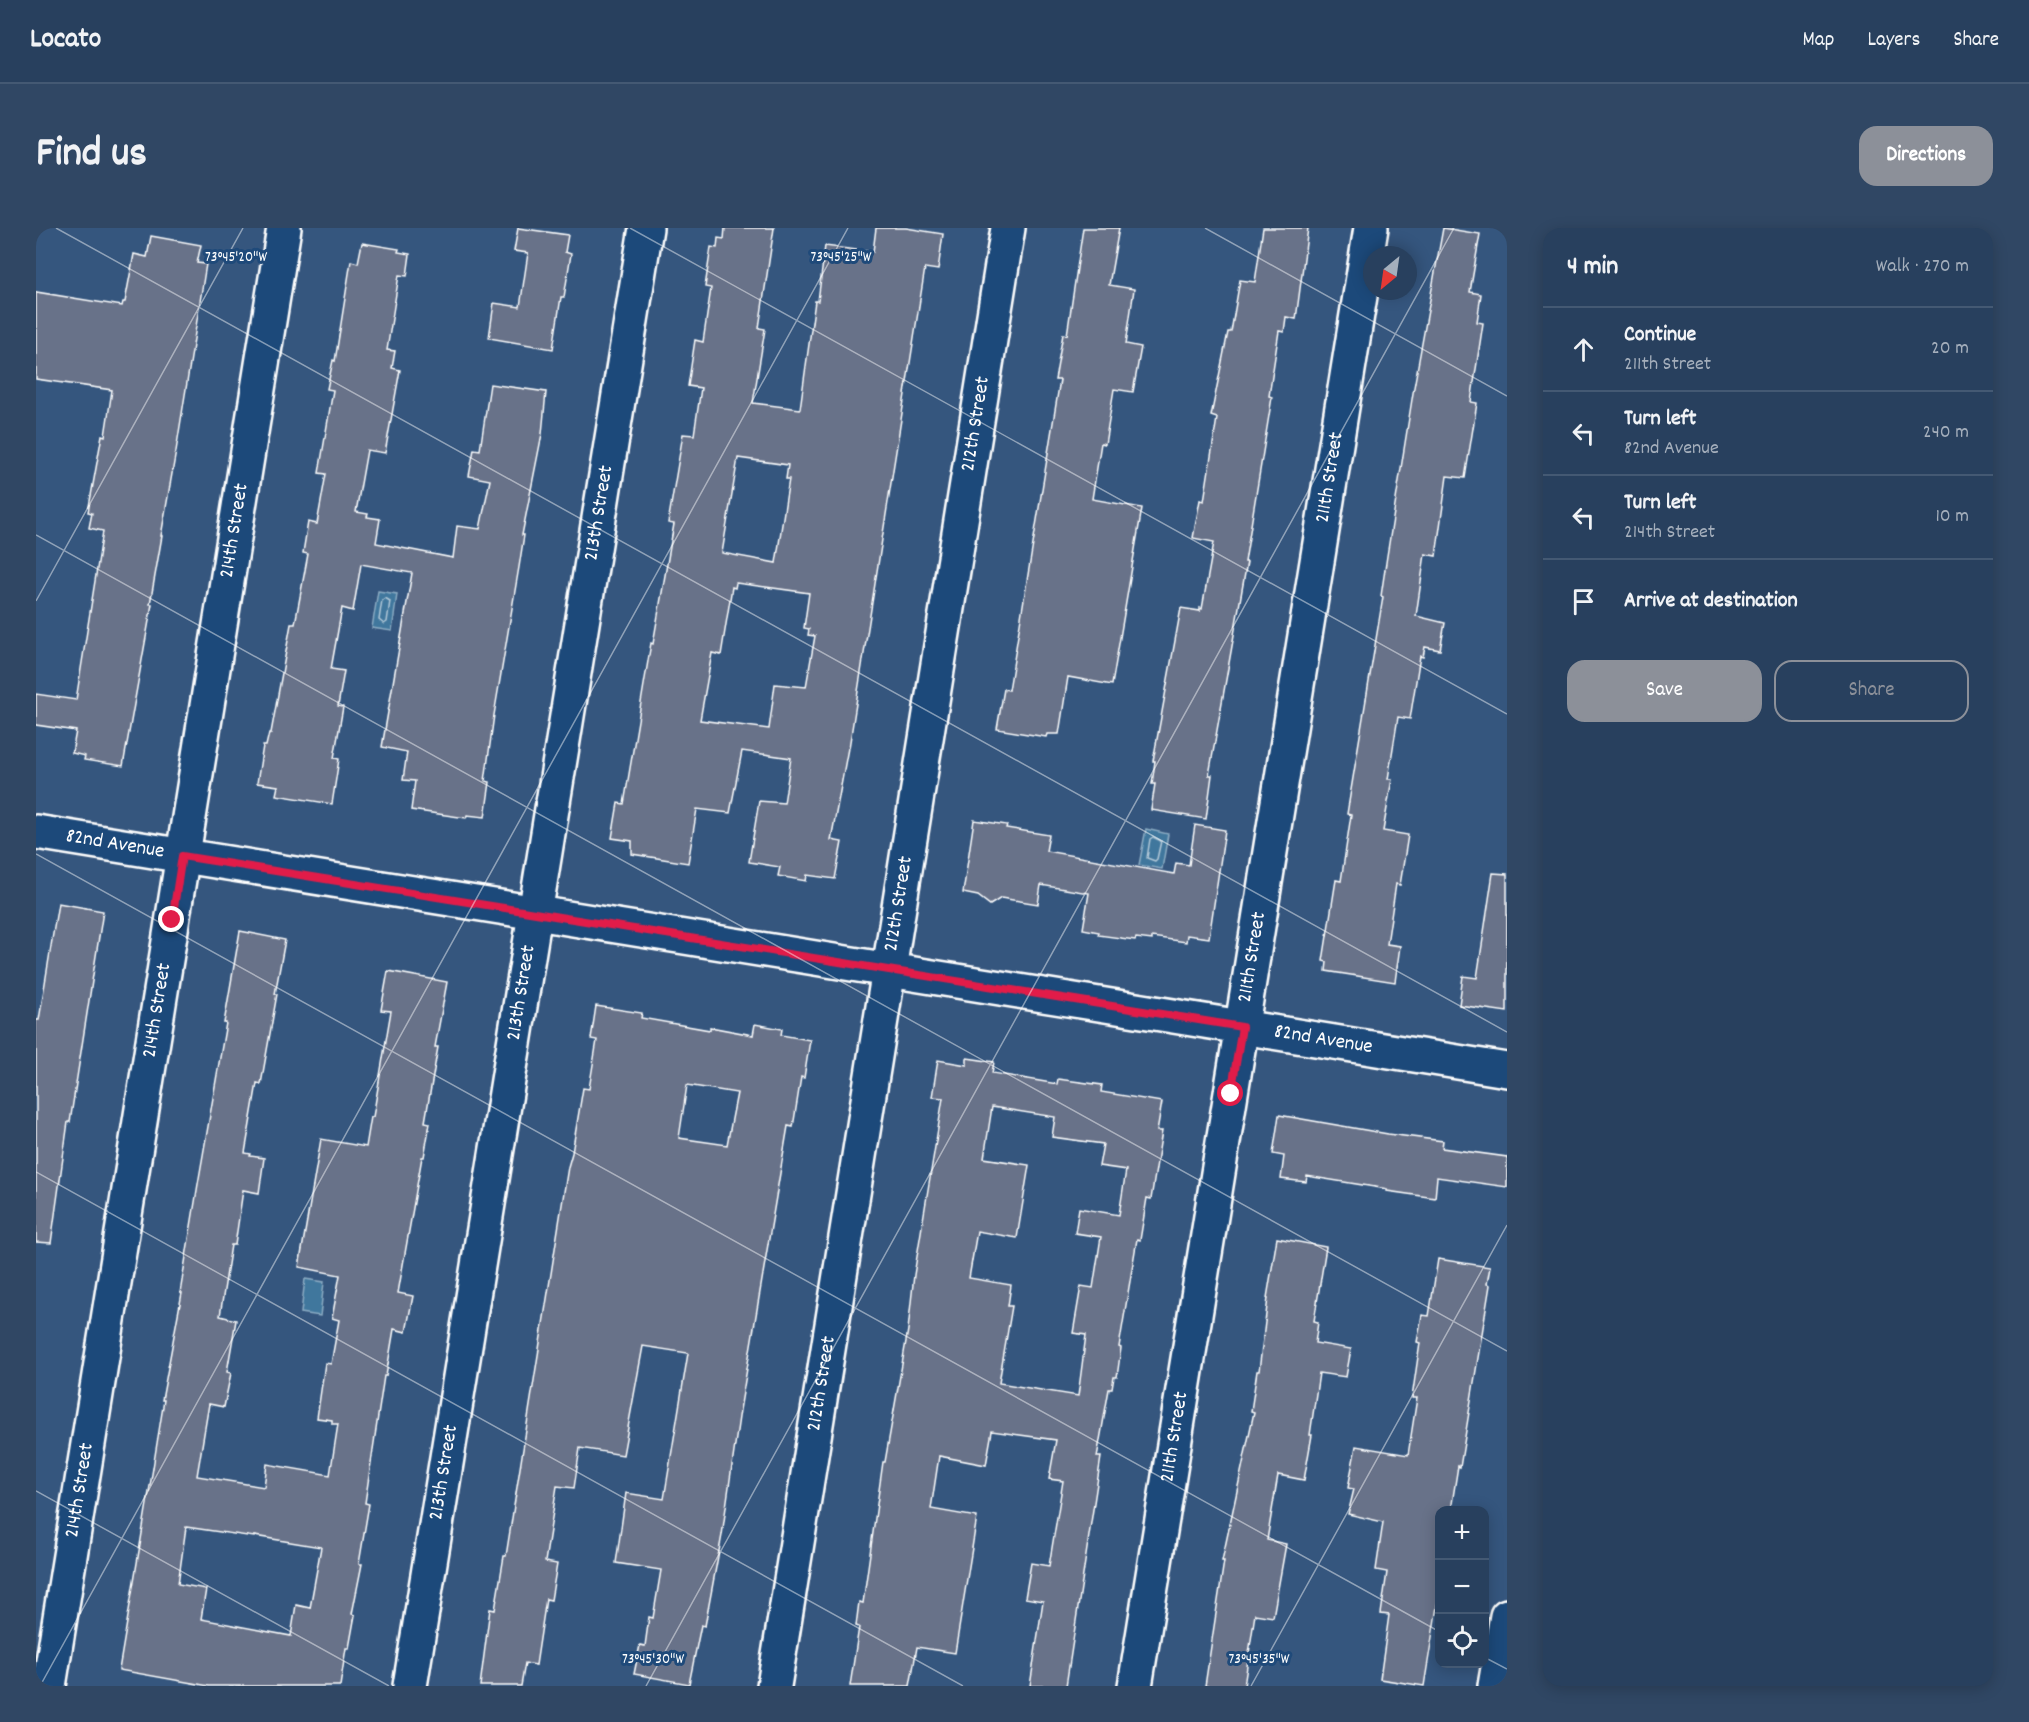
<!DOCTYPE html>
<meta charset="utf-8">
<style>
:root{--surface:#28405e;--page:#304764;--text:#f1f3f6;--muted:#a5afbc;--line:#445973;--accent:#8c9099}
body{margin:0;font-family:Dekko,sans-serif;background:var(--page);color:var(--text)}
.controls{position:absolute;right:18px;bottom:18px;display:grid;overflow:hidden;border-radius:12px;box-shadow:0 3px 15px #0003}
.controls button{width:54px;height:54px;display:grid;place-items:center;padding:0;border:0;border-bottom:2px solid var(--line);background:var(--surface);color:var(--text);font:30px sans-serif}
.compass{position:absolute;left:1327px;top:18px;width:54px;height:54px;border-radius:50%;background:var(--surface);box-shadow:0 3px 15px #0003;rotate:209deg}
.stop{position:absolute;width:18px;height:18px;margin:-14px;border:4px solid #e11d48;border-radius:50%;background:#fff}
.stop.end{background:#e11d48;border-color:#fff;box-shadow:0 2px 6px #0008}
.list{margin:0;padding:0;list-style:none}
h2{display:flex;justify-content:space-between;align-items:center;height:78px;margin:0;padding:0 24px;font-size:26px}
h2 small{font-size:20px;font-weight:400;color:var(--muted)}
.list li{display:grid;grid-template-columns:39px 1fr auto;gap:18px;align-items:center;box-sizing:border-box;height:84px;padding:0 24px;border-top:2px solid var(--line)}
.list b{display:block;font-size:22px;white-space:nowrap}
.list p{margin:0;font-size:20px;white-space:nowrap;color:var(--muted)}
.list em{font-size:20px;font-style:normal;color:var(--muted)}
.actions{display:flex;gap:12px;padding:18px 24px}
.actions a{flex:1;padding:14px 0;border:2px solid var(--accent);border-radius:18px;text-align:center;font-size:21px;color:var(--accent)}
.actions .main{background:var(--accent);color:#fff}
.icon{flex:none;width:33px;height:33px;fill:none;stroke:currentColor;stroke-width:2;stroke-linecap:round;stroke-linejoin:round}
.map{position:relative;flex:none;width:1471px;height:1458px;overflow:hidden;border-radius:18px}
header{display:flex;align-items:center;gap:36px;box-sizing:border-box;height:84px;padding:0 30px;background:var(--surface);border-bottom:2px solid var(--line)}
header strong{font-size:28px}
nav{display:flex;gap:33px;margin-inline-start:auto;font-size:21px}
.intro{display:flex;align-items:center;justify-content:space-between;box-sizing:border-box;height:144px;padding:0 36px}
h1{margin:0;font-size:42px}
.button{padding:15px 27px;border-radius:18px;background:var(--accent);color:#fff;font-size:21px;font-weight:700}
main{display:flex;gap:36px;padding:0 36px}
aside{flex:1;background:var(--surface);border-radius:18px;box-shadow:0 3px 15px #0003}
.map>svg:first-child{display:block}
.water{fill:#41779d;stroke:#8dadc4;stroke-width:1.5}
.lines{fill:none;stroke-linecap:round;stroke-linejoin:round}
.shore{stroke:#b3c9d8;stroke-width:1.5}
.building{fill:#687289;stroke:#fff;stroke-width:1.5;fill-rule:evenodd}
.street-casing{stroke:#fff;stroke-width:38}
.street{stroke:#1f4a7a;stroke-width:33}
.route{stroke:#e11d48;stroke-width:8}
.ticks{fill:none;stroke:#fff;stroke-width:1.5;stroke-opacity:0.45}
.labels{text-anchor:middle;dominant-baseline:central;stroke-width:6;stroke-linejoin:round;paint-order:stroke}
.street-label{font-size:21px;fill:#fff;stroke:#1f4a7a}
.ticks-label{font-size:15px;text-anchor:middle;fill:#fff;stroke:#1f4a7a;stroke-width:6;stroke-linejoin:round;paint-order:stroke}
</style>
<header>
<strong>Locato</strong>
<nav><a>Map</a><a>Layers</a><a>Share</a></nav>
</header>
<div class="intro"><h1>Find us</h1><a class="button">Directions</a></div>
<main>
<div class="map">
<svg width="1471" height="1458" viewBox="0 0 1471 1458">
<rect width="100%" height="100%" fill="#35567e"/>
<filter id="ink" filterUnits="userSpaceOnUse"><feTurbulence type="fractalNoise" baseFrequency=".0167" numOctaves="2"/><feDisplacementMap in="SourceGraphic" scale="12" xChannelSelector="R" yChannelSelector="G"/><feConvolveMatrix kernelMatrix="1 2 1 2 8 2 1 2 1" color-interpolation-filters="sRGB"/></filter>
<g filter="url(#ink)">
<g class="water">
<polygon points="342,363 361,366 356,403 336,400"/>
<polygon points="1110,601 1132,606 1126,641 1103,637"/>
<polygon points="269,1051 288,1054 284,1088 265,1085"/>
</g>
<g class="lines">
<g class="shore">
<polygon points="349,370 354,373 351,394 348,396 343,392 346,372"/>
<polygon points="1117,609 1125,613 1121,631 1119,633 1111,630 1114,611"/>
</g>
</g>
<g class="building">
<polygon points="482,0 532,7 529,24 535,26 528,69 525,69 517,121 453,110 458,75 484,79 492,25 478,23"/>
<path d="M689,0H738L723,100L729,101L717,175L764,181L779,73H782L789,18L837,24L840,0H870L907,6L902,42L889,40L813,520H812L795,612L806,614L799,651L771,647L770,653L742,648L744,639L713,634L723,573L748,575L755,530L706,523L694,585L661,581L652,635L596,626V613L576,610L582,575L588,576L615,415L617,416L638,296L632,295L647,206L658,207L665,160L652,158L659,112L667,114L675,60L669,59L675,19L681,20L682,10L688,11ZM702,230L752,237L750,251H753L740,335L686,325ZM700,355L773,365L768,400L773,401L772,407L779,408L770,459L739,456L733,501L664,492L676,425L685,427L696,359L699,360Z"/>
<polygon points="1047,0 1083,0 1073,57 1098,61 1090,116 1105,119 1097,164 1078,161 1069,216 1065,215 1056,271 1106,280 1076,457 1032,449 1023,506 1011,506 1010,509 961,501 968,461 973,462 975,450 1024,152 1019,152 1027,106 1031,107"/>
<polygon points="1227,0 1272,0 1260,91 1250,89 1248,104 1243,103 1233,168 1236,169 1209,334 1211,334 1173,547 1176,547 1170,591 1115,582 1119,556 1116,556 1119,533 1117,533 1145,380 1164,383 1164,380 1166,381 1178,314 1157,310 1164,272 1168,273 1181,190 1175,188 1192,104 1195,104 1204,52 1219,54"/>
<polygon points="1407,0 1444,6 1434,64 1445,66 1441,94 1447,95 1435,174 1441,175 1429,250 1411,248 1400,328 1389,326 1380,388 1409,395 1404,422 1389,419 1387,429 1384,428 1374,491 1362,489 1352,551 1356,551 1347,603 1372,607 1364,657 1360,656 1351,716 1364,718 1359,754 1290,743 1291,734 1287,733 1300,652 1305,653 1315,587 1311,586 1347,369 1345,368 1351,328 1377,165"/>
<polygon points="115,8 165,17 161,35 170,36 140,223 125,308 126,308 114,376 116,376 87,538 48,532 49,528 36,525 40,503 0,497 0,466 40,472 67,303 53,300 56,285 52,284 66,207 69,208 76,162 0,151 0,64 86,78 87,74 89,74 98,26 111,29"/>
<polygon points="326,15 363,21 362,24 374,26 371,48 363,47 351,122 359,123 356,140 364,142 349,225 331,222 320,284 332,286 331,289 344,291 340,315 417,330 421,298 444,301 454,252 433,248 438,221 444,222 454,156 510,164 506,206 486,307 488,307 483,339 458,487 449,553 454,554 449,589 431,587 430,590 375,582 379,553 367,552 371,524 346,519 376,345 325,336 317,383 306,380 295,441 308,443 302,478 307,479 298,530 303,531 296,576 240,567 242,558 221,555 227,518 230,518 233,505 235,505 255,396 259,396 272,326 267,325 272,294 281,296 290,246 283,245 297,162 291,161 297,132 299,133 315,33 322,35"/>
<polygon points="938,592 971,597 970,600 1013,607 1010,623 1138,646 1140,635 1153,637 1159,597 1189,602 1173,710 1151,707 1150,714 1116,709 1116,712 1100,710 1099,712 1062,707 1063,704 1047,701 1053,665 1005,657 1002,676 965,670 954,677 942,668 927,665"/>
<polygon points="1457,645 1471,646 1471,784 1423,777 1427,748 1441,750"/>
<polygon points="22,675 67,683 34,894 32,894 15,1015 0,1014 0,792 3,792"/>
<path d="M204,703L249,712L239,766H241L225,856L221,855L209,925L215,926L214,928L228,930L223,965L207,962L199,1017H195L184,1088L200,1092L191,1144L195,1145L188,1179L173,1176L161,1248L228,1259L231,1236L294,1247L302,1196H296V1192L281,1190L289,1135L295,1136L303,1092L296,1090L304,1047L263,1039L285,911L330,919L335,889H337L355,783L345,782L352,743L411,754L399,819H402L389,894L394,895L388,929H386L362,1065L377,1068L370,1104L358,1101L350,1148H348L329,1275L333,1276L323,1336H326L316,1386L319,1387L313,1420H310L304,1458H173L83,1442L117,1240L128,1172H126L146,1065H144L162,956L190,795H188ZM150,1299L218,1309V1308L285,1319L274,1380L260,1377L255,1408L165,1391L170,1361L142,1356Z"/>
<path d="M560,778L606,785L605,790L674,802V799L717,807L719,796L746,801L745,807L774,812L768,850L765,849L757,899L752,898L704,1182L686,1307L669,1398L665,1397L653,1456L598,1446L604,1417L609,1418L613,1389L617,1390L625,1342L580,1335L590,1265L628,1271L652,1125L607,1118L587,1227L544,1220L538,1260L521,1258L509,1334L521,1336L515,1372L510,1371L500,1437L489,1435L485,1458H444L454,1381L459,1382L468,1328H470L532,939L536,925L547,860L553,861L561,812L555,811ZM651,857L701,865L691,917L643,910Z"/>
<path d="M931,830L958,834L956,845L1021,856L1022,851L1066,857L1065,864L1126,874L1121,903H1126L1115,971L1111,970L1104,1012L1101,1011L1083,1119L1085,1120L1081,1149H1078L1076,1161H1073L1061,1229H1065L1030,1458H994L1007,1373L989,1370L995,1335L1013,1338L1027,1253L1013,1251L1020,1212L956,1203L950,1237L903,1228L895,1281L941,1289L919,1425L881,1419L874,1458H814L823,1399L820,1398L823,1374L827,1375L847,1234H849L872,1102L878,1047L907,870L896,869L902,832L931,837ZM956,879L1019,889L1016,909L1067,916L1063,938L1090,942L1083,987L1043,980L1039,1005L1065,1009L1057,1060L1045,1058L1037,1105L1050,1107L1042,1168L963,1155L976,1078H972L975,1057L933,1050L941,1003L981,1010L993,937L948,930Z"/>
<polygon points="1243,887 1352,906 1407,913 1406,920 1471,929 1471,959 1401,949 1399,970 1351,963 1351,961 1271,948 1270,954 1245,951 1248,928 1237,926"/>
<polygon points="1241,1010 1290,1019 1278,1093 1282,1094 1279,1115 1315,1121 1310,1149 1283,1145 1274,1207 1276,1207 1268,1252 1242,1247 1231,1312 1250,1316 1237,1389 1219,1386 1208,1458 1169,1458 1188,1333 1186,1333 1218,1184 1215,1183 1221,1143 1223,1143 1232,1070 1231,1070"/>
<polygon points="1402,1031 1454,1039 1451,1056 1454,1057 1424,1239 1422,1238 1415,1282 1404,1282 1404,1360 1388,1458 1344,1451 1353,1387 1345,1386 1351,1344 1340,1342 1347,1294 1312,1286 1318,1261 1312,1260 1320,1218 1372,1227 1381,1170 1376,1170 1384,1115 1381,1114 1386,1087 1393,1088"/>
</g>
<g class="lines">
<defs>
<g id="street">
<path id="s1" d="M0,604L1471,842"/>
<path id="s2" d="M13,1458L248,0"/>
<path id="s3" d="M374,1458L610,0"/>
<path id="s4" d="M738,1458L972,0"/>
<path id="s5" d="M1099,1458L1335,0"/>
<polyline points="1459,1458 1471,1388"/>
</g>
</defs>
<use href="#street" class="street-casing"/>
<use href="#street" class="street"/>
</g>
</g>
<g class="lines" filter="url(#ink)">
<polyline class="route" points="136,692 146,628 1206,799 1195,866"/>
</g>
<path class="ticks" d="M20,0L1471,804M594,0L1471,486M1169,0L1471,168M0,307L1471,1123M0,373L207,0M0,626L1404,1404M0,944L927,1458M0,1263L353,1458M1448,1429L1471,1441M4,1458L812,0M610,1458L1418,0M1215,1458L1471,997"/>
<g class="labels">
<g class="street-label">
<text stroke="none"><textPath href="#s4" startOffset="1278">212th Street</textPath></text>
<text stroke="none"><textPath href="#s5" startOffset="1224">211th Street</textPath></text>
<text stroke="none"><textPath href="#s3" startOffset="1188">213th Street</textPath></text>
<text stroke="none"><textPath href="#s2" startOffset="1170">214th Street</textPath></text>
<text stroke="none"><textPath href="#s1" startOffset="80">82nd Avenue</textPath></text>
<text stroke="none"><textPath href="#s4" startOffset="792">212th Street</textPath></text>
<text stroke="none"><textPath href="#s5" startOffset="738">211th Street</textPath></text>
<text stroke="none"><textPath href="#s3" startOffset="702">213th Street</textPath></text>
<text stroke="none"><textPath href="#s2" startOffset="684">214th Street</textPath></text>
<text stroke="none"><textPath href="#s1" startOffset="1304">82nd Avenue</textPath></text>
<text stroke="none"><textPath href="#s4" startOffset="306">212th Street</textPath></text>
<text stroke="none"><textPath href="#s5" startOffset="252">211th Street</textPath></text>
<text stroke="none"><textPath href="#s3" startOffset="216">213th Street</textPath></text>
<text stroke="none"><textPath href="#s2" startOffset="198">214th Street</textPath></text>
</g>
</g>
<g class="ticks-label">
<text x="200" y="33">73°45'20"W</text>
<text x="805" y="33">73°45'25"W</text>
<text x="617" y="1435">73°45'30"W</text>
<text x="1223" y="1435">73°45'35"W</text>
</g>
</svg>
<div class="controls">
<button>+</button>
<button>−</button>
<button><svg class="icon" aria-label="locate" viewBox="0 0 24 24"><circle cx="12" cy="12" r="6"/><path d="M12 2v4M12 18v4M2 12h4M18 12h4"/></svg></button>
</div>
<svg class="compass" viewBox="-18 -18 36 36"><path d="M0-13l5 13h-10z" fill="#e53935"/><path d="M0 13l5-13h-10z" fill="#a5afbc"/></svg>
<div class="stop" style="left:1195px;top:866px"></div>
<div class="stop end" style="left:136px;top:692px"></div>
</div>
<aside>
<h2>4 min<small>Walk · 270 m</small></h2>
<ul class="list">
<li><svg class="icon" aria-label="ahead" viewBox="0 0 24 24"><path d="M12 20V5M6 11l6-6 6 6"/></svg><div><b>Continue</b><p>211th Street</p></div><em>20 m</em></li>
<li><svg class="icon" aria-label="left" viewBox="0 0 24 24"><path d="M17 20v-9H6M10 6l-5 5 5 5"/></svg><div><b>Turn left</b><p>82nd Avenue</p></div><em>240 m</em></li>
<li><svg class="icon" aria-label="left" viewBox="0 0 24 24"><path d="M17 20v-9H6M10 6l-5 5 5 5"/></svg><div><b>Turn left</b><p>214th Street</p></div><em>10 m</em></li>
<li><svg class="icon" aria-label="arrive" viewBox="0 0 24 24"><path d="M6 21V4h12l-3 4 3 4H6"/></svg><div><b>Arrive at destination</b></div></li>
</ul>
<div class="actions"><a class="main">Save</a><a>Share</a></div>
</aside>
</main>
